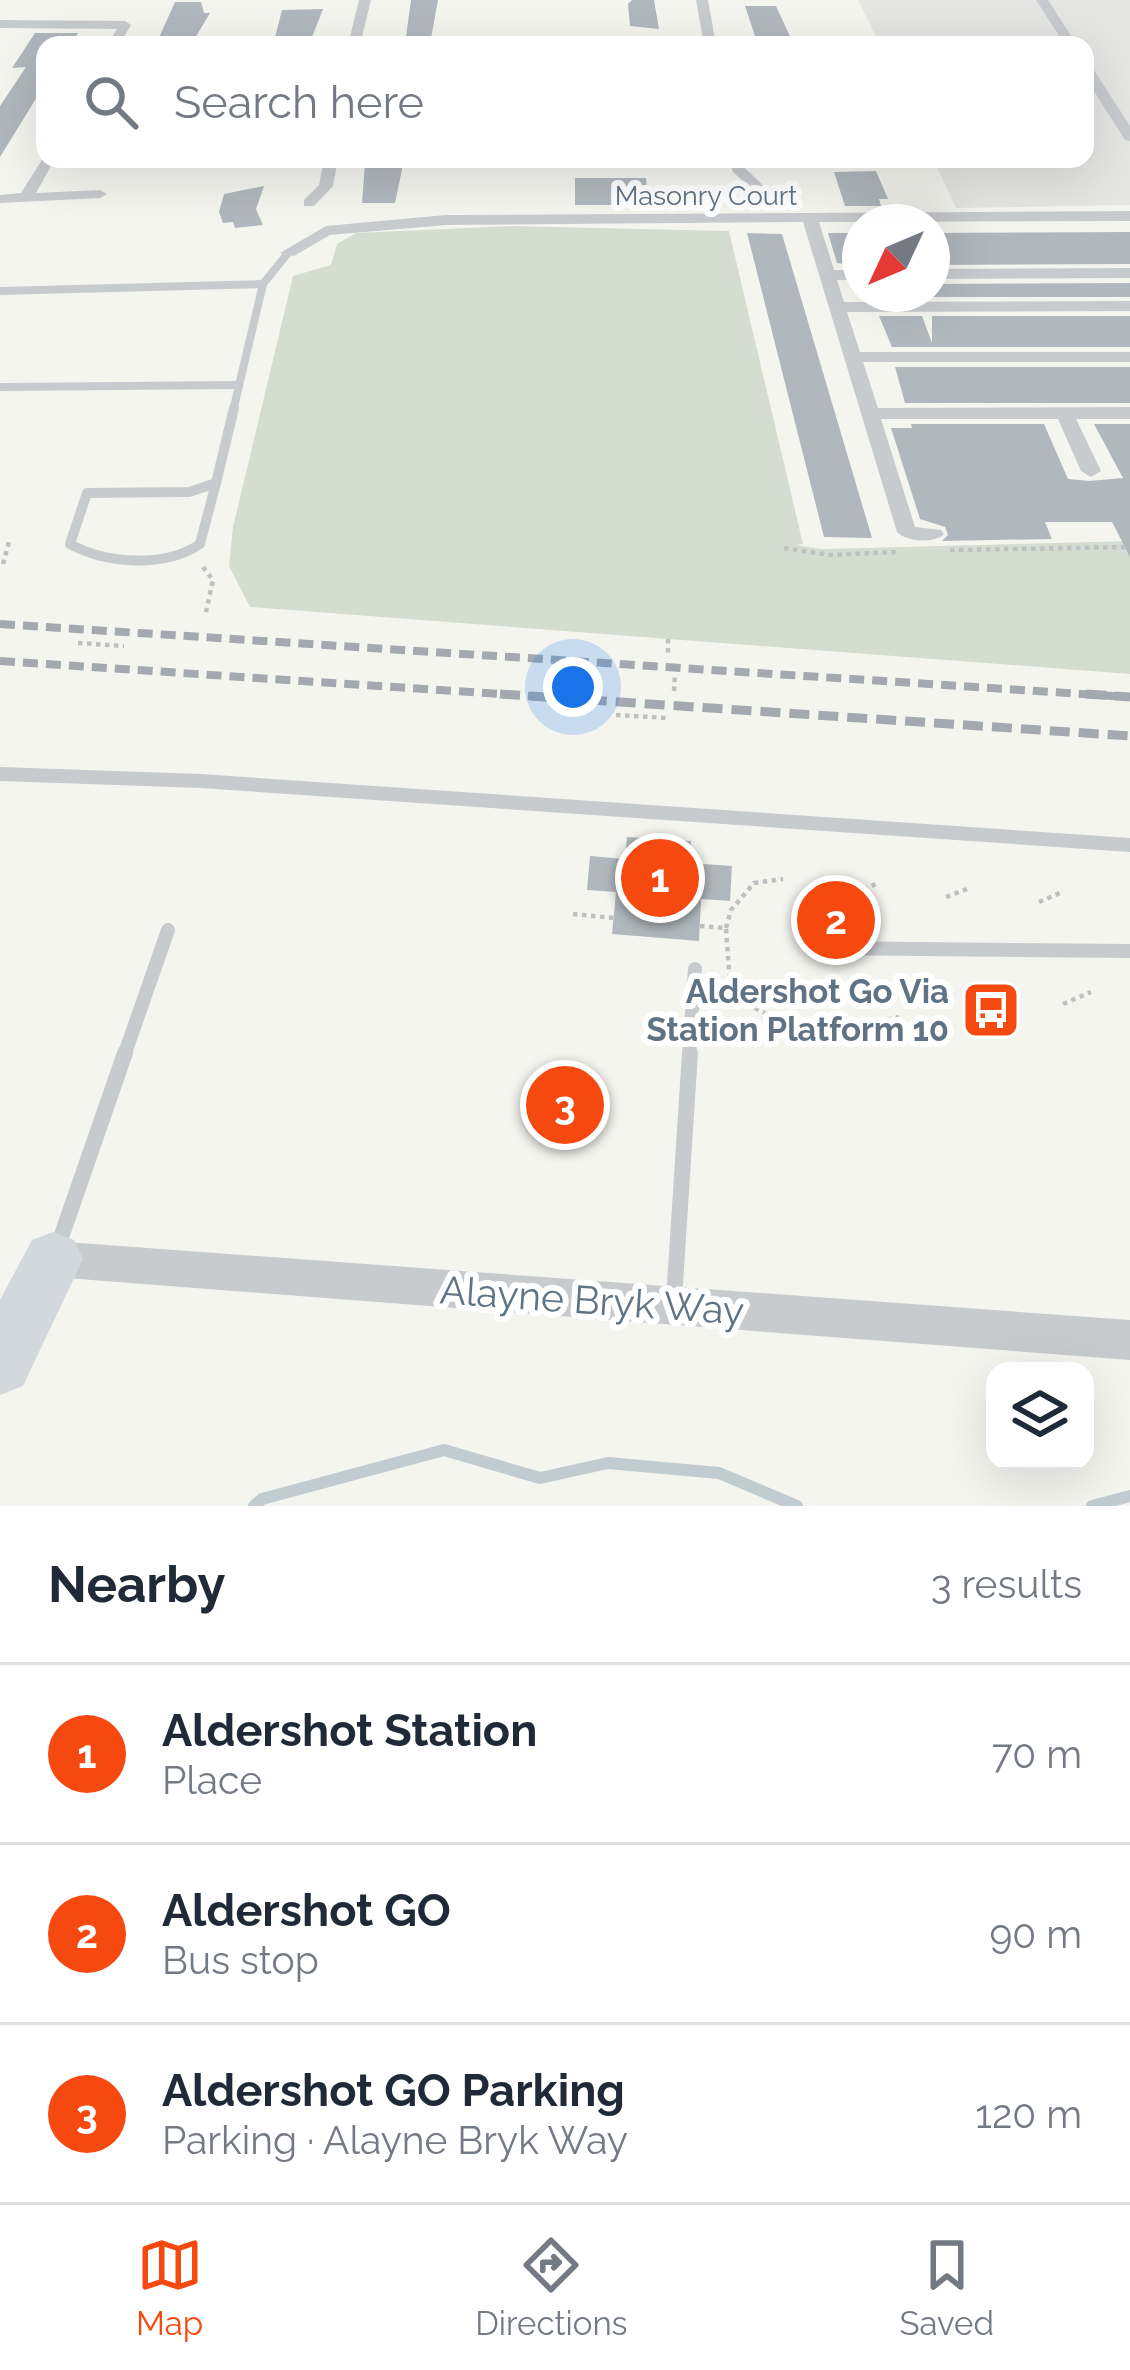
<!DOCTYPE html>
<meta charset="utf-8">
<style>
:root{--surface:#fff;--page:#f2f2f3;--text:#1f2937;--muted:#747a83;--line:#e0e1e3;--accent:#f5490f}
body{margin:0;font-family:Raleway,sans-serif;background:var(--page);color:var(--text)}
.controls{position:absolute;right:36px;bottom:36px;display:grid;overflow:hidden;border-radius:24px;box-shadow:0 12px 48px #0002}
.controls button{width:108px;height:108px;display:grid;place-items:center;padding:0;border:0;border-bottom:3px solid var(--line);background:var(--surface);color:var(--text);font:60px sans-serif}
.compass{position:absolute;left:842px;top:204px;width:108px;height:108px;border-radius:50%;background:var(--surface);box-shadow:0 12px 48px #0002;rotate:226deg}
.you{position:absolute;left:573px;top:687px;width:42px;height:42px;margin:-30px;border:9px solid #fff;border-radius:50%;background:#1a73e8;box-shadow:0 0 0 18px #1a73e833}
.badge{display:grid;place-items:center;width:78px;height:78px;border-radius:50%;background:var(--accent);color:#fff;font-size:39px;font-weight:700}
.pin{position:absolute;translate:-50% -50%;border:6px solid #fff;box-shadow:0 3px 12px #0006}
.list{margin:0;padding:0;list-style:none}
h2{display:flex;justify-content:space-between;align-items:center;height:156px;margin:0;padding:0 48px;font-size:51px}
h2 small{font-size:39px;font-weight:400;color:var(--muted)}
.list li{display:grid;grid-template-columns:78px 1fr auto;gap:36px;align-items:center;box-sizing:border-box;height:180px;padding:0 48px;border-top:3px solid var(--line)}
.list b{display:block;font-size:45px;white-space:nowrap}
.list p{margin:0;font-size:39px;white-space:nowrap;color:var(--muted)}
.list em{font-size:39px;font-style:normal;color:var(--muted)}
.icon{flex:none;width:66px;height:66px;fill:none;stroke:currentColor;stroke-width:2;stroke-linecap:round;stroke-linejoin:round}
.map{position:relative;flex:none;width:1130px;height:1506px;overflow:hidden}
.search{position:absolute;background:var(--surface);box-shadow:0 12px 48px #0002;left:36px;right:36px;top:36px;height:132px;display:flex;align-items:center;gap:30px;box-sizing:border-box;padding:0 42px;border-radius:24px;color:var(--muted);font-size:45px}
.sheet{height:696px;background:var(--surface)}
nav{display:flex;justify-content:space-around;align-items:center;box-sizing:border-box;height:168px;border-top:3px solid var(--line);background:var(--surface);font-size:33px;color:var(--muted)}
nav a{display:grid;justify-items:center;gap:6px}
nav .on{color:var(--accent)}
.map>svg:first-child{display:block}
.built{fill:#e5e6e3}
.green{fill:#d5ddd0}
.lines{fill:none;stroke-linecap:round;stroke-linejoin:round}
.stream{stroke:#c1ccd1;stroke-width:12}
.building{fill:#b1b8bd}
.path{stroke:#bec0c2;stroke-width:4.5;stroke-dasharray:4.5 4.5;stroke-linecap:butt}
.service-far3{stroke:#c8cbce;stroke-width:8}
.service-far2{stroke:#c8cbce;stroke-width:10}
.service-far1{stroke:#c8cbce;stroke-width:14}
.service{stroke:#c8cbce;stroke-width:16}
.minor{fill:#c8cbce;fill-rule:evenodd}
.tertiary{fill:#c8cbce;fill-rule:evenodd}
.motorway{fill:#d2d8dc;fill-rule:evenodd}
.rail-far1{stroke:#a3a9af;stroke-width:8;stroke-dasharray:15 8;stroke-linecap:butt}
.rail{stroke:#a3a9af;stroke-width:9;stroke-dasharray:20 9;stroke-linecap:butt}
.labels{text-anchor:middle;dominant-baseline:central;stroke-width:12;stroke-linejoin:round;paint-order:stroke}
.far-street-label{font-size:27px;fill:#607384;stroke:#fff}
.poi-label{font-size:33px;font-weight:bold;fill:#607384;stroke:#fff;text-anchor:end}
.near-street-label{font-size:39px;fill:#607384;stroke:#fff}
</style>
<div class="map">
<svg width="1130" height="1506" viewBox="0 0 1130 1506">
<rect width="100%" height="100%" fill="#f5f5f0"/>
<polygon class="built" points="858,0 1130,0 1130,205 956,208 933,159 1085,159 1085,45 880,45"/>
<polygon class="green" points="512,226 729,231 803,544 796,545 822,549 1130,541 1130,674 250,607 229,566 233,527 293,276 331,265 337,244 356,233"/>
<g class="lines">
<g class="stream">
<polyline points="254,1506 262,1499 444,1450 540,1478 608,1463 719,1473 797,1506"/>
<polyline points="1092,1506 1130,1496"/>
</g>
</g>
<g class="building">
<polygon points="411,0 438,0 430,44 405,44"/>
<polygon points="632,0 654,0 659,29 630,26 628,4"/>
<polygon points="175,2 201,2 204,13 210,13 191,45 157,42"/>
<polygon points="745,6 776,6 794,45 758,45"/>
<polygon points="323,9 309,45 273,45 282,10"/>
<polygon points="35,33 78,33 71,45 45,45 45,84 0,157 0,106 26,67 12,68"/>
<polygon points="404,160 395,203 362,203 365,164"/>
<polygon points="876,171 888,199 879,199 881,206 845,206 834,172"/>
<polygon points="575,178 646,178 648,205 575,205"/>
<polygon points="264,186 256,209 263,225 235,228 233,222 223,223 219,212 224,194"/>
<polygon points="1130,232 1130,264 932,265 932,233"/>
<polygon points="747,233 782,234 872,538 824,537"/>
<polygon points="828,233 860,233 860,266 837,263"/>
<polygon points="1130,283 1130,297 932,297 932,284"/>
<polygon points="879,316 922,316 932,343 932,316 1130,316 1130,347 892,347"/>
<polygon points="895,367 1130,367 1130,403 905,403"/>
<polygon points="911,424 1044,424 1068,479 1089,481 1123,478 1094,424 1130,424 1130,557 1112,522 1045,522 1052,539 942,541 948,535 945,527 920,519 891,428 912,428"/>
<polygon points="627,837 691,841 690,863 732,866 730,901 701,899 699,941 612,934 616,892 587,890 590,856 625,859"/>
</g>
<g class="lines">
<g class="path">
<polyline points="784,548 830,555 896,552"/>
<polyline points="950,550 1130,547"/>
<polyline points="3,564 10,538"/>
<polyline points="203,567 213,580 206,612"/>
<polyline points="668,639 668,653"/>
<polyline points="78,643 124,646"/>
<polyline points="674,691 675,675"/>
<polyline points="616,715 667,718"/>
<polyline points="855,893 876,884"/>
<polyline points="946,897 967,889"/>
<polyline points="1039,902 1060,893"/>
<polyline points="573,914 614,918"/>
<path d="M700,926L726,928L730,984C759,1033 851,1029 899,1017"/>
<polyline points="726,928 731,910 754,883 783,879"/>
<polyline points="1063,1004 1091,992"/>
<polyline points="972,1016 993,1004"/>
</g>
<g class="service-far3">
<polyline points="0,291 263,284"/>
<polyline points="0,387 239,385"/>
<polyline points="233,411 263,284 288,253"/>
</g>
<g class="service-far2">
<path d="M216,483L200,544C165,568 106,564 70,544L87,493L189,492Z"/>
<polyline points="216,483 234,408"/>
</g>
<g class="service-far1">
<polyline points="0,774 201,781 1130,845"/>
<polyline points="822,948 1130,951"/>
<polyline points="124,1056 168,930"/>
<polyline points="689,1056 695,969"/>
</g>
<g class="service">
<polyline points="58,1246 125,1053"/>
<polyline points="674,1299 690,1053"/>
</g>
<g class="minor">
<polygon points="359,0 371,0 360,45 348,45"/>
<polygon points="696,0 708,0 716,45 704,45"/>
<polygon points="1036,0 1048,0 1077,45 1065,45"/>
<polygon points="0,20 125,21 131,25 119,45 107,45 117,29 0,28"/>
<polygon points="1085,63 1090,64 1130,126 1130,141 1125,140 1085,77"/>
<polygon points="45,155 45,159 55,159 36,193 100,190 107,194 100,198 0,203 0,195 21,193"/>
<polygon points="324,159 338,159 333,186 314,206 304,206 304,200 319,185"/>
<polygon points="729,159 743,159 745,168 767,189 765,192 755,192 733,172"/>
<path d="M1130,211V221L819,222L834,270H860V280H837L844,302L1130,301V311L847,312L860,352H1130V362H863L878,408L1130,407V419H1076L1101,471L1091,477L1081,471L1058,419H881L915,527L941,530L944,534C934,544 907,542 897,532L803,222L446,225L330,235L294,256L280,253L326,226L446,215Z"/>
<polygon points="1130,268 1130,278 932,279 932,269"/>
</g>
<polygon class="tertiary" points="53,1241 1130,1320 1130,1360 53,1277 39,1272 33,1259 39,1246"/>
<polygon class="motorway" points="53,1232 74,1240 83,1259 23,1386 0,1395 0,1300 32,1240"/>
<g class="rail-far1">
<polyline points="0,624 1130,697"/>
<polyline points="0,661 545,697"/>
</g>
<g class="rail">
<polyline points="500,694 1130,736"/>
<polyline points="1086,694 1130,697"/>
</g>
</g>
<defs>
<symbol id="bus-square" viewBox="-11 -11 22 22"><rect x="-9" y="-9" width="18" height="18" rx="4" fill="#f5490f" stroke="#fff"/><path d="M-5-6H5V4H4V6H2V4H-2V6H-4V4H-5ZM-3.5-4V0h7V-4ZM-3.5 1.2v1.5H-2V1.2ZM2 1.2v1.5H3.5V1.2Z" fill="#fff"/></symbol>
</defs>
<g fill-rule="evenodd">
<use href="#bus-square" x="958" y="977" width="66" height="66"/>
</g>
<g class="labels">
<g class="far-street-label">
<text x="706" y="195">Masonry Court</text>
</g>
<g class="poi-label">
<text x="949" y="991">Aldershot Go Via<tspan x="949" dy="38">Station Platform 10</tspan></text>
</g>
<g class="near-street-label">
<text transform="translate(592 1300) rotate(4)">Alayne Bryk Way</text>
</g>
</g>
</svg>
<div class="controls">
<button><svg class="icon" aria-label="layers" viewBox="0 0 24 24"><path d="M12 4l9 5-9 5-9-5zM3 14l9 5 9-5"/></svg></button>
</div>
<svg class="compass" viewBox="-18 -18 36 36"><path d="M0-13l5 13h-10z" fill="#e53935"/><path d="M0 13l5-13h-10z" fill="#747a83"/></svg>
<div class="you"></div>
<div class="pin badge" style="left:660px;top:878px">1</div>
<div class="pin badge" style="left:836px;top:920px">2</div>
<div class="pin badge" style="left:565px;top:1105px">3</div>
<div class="search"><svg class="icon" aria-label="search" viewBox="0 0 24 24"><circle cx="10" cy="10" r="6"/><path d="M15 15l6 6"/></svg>Search here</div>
</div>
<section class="sheet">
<h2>Nearby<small>3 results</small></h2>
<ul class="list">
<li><span class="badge">1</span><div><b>Aldershot Station</b><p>Place</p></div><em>70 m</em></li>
<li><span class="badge">2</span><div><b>Aldershot GO</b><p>Bus stop</p></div><em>90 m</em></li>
<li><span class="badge">3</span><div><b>Aldershot GO Parking</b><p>Parking · Alayne Bryk Way</p></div><em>120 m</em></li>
</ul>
</section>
<nav>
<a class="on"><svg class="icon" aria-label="map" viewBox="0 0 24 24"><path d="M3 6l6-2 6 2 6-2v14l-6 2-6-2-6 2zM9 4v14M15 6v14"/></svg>Map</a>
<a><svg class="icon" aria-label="directions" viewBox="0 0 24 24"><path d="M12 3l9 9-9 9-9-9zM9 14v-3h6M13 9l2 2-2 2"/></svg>Directions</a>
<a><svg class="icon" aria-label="saved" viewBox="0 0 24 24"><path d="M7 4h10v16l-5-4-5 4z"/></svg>Saved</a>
</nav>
